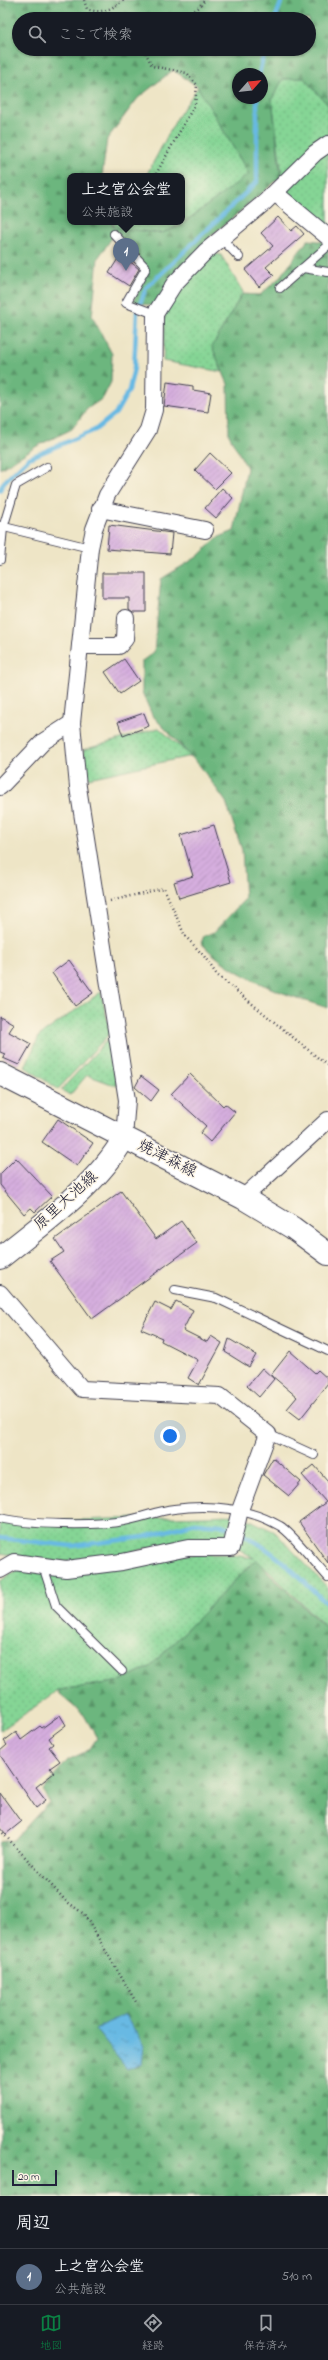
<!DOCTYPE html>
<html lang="ja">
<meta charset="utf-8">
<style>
:root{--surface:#171b24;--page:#20242c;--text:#f1f3f6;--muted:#9ea1a6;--line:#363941;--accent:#0b8043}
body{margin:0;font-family:"Indie Flower","Klee One",sans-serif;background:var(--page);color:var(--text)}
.compass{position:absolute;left:232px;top:68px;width:36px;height:36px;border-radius:50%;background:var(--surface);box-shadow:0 1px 3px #0004;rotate:63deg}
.scale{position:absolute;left:12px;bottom:10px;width:45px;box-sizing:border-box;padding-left:4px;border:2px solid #22223b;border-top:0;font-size:11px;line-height:14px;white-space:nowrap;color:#22223b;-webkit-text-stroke:3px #fcf5e5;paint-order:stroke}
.you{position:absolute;left:170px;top:1436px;width:14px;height:14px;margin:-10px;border:3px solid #fff;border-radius:50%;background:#1a73e8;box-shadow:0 0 0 6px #1a73e833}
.badge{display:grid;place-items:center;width:26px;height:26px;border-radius:50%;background:var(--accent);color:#fff;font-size:13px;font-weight:700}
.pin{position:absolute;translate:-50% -33px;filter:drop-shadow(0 1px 2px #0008)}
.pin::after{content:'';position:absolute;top:21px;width:14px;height:12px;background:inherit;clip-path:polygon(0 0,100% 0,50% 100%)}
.popup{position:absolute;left:67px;top:173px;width:118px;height:52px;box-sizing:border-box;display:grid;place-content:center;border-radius:8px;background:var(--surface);filter:drop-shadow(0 1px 3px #0005);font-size:13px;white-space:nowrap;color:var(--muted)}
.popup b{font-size:15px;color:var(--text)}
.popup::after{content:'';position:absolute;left:50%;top:100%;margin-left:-8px;border:8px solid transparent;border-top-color:var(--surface)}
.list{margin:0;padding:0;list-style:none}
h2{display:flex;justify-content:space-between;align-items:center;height:52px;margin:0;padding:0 16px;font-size:17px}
h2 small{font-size:13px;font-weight:400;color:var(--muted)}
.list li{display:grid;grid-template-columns:26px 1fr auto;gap:12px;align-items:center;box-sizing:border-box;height:56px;padding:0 16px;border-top:1px solid var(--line)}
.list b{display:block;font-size:15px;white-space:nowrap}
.list p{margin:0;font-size:13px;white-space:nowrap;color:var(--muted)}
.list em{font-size:13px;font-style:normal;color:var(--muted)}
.icon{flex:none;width:22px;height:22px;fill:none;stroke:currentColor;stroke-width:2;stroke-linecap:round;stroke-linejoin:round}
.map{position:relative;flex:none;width:328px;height:2196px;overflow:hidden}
.search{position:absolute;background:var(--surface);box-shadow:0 1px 3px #0004;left:12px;right:12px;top:12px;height:44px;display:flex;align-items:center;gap:10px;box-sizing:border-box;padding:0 14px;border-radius:22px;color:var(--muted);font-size:15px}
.sheet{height:108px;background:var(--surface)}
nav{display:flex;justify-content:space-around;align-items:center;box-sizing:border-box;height:56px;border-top:1px solid var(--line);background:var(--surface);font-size:11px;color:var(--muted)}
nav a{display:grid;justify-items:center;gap:2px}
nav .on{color:var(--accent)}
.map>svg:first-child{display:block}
.grass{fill:url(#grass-dots);stroke:#547c68}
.forest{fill:url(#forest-firs);stroke:#476c5c;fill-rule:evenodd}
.water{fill:url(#water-ripples);stroke:#456e8f}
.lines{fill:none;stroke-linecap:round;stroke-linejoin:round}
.stream{stroke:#68b9e3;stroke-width:4.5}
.building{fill:url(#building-hatch)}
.service-casing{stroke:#413f50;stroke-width:10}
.minor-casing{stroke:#413f50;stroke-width:18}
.secondary-casing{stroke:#413f50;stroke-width:24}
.primary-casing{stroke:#413f50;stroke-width:24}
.path{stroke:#413f50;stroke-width:2.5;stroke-dasharray:1 3;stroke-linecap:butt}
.service{stroke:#fff;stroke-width:8}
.minor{stroke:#fff;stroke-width:16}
.secondary{stroke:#fff;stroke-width:22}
.primary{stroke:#fff;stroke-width:22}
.labels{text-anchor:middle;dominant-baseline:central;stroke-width:3;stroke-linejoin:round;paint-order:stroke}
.street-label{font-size:16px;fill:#22223b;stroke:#fcf5e5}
</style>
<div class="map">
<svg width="328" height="2196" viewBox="0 0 328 2196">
<defs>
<pattern id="grass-dots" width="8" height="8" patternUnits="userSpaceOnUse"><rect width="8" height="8" fill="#85d595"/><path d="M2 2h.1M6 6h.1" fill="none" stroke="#73b781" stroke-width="1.8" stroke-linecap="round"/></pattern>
<pattern id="forest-firs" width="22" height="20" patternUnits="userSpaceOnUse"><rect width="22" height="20" fill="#6cb67e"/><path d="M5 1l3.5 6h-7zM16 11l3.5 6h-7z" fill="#589468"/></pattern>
<pattern id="water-ripples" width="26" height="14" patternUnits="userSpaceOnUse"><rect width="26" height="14" fill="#68b9e3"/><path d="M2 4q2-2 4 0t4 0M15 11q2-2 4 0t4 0" fill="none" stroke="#5596b9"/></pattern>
<pattern id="building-hatch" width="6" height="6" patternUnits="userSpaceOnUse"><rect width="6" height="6" fill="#d5aede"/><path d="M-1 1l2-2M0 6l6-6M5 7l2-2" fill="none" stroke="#b795bf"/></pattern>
</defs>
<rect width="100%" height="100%" fill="#fcf5e5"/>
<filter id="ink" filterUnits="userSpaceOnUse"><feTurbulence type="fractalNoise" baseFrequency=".025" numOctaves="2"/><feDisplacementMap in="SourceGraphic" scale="8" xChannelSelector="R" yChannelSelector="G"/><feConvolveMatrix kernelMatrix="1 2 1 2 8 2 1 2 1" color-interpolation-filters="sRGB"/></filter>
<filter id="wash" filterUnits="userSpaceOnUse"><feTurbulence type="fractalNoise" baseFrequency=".012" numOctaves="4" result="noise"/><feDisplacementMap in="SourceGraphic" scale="16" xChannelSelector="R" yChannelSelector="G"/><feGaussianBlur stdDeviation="0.9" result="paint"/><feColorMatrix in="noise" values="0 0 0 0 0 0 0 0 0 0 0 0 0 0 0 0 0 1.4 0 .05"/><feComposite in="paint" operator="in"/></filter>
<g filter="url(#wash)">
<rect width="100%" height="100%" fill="#eee5c6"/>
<g class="grass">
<polygon points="305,78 328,105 328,230 284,192 272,99 282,79"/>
<path d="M198,87L249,174C233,185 175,233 160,233C145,233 129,229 114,227V222H182V176H146L177,118Z"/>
<polygon points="208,253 221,255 243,292 213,347 222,372 163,361 165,308"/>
<polygon points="159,728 191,756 89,778 83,750"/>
<polygon points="101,992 110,1033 58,1089 25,1067 39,1036"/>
<polygon points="110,1037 117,1086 87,1075 70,1095 61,1090"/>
<polygon points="233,1515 228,1544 172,1543 95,1560 57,1562 0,1553 0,1517 15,1522"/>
<polygon points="248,1519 275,1532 328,1588 328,1629 256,1559 150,1667 122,1681 59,1690 0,1731 0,1581 21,1568 175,1555 225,1554 254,1558 235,1547"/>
</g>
<g class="forest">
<path d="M0,0H328V105L304,78L283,79L272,99L281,177L211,236L155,307L133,301L148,271L114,235L98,258L92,316L112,354L111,382L103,398L87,409L72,429L37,446L0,469ZM19,19H309V49H19ZM173,70L197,86L249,174L178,227L161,233L113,227L112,222H70V176H102L107,139L138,98ZM238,74H262V98H238Z"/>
<path d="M308,240L328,242V1008C283,994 234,978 201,943L204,936L214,932L245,899L242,850L226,802L200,766L152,715L142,692V661L154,652L161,579L197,557L217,538L234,531L247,468L229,435L228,384L212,347L242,294L260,295L278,279Z"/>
<polygon points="256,1559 269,1574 328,1630 328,2196 0,2196 0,1842 14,1840 49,1802 43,1790 68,1760 89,1750 97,1738 84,1715 59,1694 59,1690 122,1681 150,1667"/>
</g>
<polygon class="water" points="125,2014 144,2046 142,2063 127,2069 95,2029"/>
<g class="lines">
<g class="stream">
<polyline points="275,19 282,0"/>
<polyline points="259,74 265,49"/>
<polyline points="0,490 4,482 29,458 95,430 116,413 129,390 134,368 137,312 146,288 257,182 257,98"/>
<path d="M238,1532C274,1549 300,1578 328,1605"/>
<polyline points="0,1538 72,1546 144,1537 195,1523 222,1525 232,1529"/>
</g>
</g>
<g id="blocks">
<g class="building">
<polygon points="278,217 291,231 297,226 304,234 266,267 274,275 259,287 245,270 273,246 261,233"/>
<polygon points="121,254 139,269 129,286 109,273"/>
<polygon points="167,382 193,386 193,390 211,393 208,412 164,406"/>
<polygon points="210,453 231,473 215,489 195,470"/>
<polygon points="222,488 233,498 216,518 205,508"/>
<polygon points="109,525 172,533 170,554 107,549"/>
<polygon points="102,573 146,573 146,612 133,612 129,609 129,598 102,598"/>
<polygon points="124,659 139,681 120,694 105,672"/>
<polygon points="144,713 149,726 123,736 118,722"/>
<polygon points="214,825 231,882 179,898 174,882 193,876 181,835"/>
<polygon points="69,960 93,993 75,1006 52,973"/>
<polygon points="0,1016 14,1024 9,1032 31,1044 19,1065 3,1058 5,1054 0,1052"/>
<polygon points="190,1074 223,1106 225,1104 235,1112 210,1142 200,1133 206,1126 171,1094"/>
<polygon points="141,1076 159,1090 151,1101 135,1087"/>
<polygon points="58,1119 93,1143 77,1166 42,1142"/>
<polygon points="16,1158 52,1196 35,1212 31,1208 24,1214 0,1185 0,1174"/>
<polygon points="121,1191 156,1239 181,1221 197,1243 92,1319 50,1261 64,1252 55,1239"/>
<polygon points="176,1301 193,1310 183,1330 207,1342 211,1336 222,1343 199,1385 188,1378 198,1360 161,1341 162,1338 141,1329 155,1302 171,1310"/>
<polygon points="229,1339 256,1355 249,1367 225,1352"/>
<polygon points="290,1351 315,1373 318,1370 328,1379 328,1384 300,1419 287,1409 297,1397 271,1375"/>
<polygon points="262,1368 274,1379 259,1397 247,1386"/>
<polygon points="273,1458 301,1482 289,1496 263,1475"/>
<polygon points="314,1465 328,1481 328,1563 299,1522 326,1502 302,1475"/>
<polygon points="60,1715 66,1725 49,1738 53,1744 49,1747 60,1761 50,1768 54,1773 36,1787 46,1800 36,1808 0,1755 0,1751 7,1745 4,1741 16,1732 21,1740 40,1726 42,1728"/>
<polygon points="0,1793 21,1822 6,1834 0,1827"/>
</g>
</g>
</g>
<g filter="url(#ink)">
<use href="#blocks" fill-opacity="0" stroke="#413f50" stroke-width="1"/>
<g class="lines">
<defs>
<g id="service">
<polyline points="114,234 146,268 126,303 155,314"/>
<polyline points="221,238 239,257"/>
<polyline points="303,268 328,272"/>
<polyline points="280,288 328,246"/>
<polyline points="0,526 90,548"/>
<polyline points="0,560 3,528 16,485 47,467"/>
<polyline points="175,1290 216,1298 328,1351"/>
<polyline points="268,1434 314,1455"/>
<path d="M0,1518C28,1525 95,1526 124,1521C141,1518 157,1511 174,1509C210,1504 249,1508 280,1526C291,1532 317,1565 328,1577"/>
<polyline points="43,1566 56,1606 122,1671"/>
</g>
<g id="minor">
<polyline points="275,193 328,237"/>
<polyline points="100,509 205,530"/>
<polyline points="80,646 119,646 125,639 126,618"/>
<polyline points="0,787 44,741 72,723"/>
<polyline points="124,1138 127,1100 78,787 72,723 90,548 94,529 107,495 148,430 154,410 155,314 174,284 205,252 265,202 315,153 328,144"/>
<polyline points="243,1198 328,1120"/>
<polyline points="0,1293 82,1389 220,1396 268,1434 240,1510 231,1548 188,1548 122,1562 66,1569 14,1562 0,1570"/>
</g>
<path id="secondary" d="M0,1258C42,1224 97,1186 124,1138"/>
<polyline id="primary" points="0,1074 243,1198 293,1228 328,1254"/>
</defs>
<use href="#service" class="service-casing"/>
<use href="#minor" class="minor-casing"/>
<use href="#secondary" class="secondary-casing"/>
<use href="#primary" class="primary-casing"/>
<g class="path">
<path d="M84,0L87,9C103,15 112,8 124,0"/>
<polyline points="181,19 198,8 205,0"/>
<polyline points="144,49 152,66 187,73 197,85 195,104 155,176"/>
<polyline points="110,901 164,888 185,936 204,956 217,975 328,1066"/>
<polyline points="0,1830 66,1901 84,1914 136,2002"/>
</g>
<use href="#service" class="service"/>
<use href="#minor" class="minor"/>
<use href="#secondary" class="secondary"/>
<use href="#primary" class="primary"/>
</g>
</g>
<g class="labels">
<g class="street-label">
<text transform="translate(167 1159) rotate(27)">焼津森線</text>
<text transform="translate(66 1201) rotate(-42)">原里大池線</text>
</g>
</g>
</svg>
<svg class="compass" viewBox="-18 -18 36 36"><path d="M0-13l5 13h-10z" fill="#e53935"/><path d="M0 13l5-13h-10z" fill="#9ea1a6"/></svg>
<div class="scale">20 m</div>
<div class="you"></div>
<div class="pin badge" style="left:126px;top:271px;background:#5c6f8a">1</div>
<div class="popup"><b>上之宮公会堂</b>公共施設</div>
<div class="search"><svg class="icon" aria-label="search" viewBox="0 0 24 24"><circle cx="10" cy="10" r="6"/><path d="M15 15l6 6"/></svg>ここで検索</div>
</div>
<section class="sheet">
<h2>周辺<small></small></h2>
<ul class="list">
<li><span class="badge" style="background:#5c6f8a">1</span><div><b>上之宮公会堂</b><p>公共施設</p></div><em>510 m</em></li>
</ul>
</section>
<nav>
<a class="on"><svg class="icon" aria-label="map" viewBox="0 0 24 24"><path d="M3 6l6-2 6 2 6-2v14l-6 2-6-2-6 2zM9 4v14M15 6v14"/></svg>地図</a>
<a><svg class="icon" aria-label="directions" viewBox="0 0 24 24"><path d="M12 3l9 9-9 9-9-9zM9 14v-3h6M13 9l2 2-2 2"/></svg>経路</a>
<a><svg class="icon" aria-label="saved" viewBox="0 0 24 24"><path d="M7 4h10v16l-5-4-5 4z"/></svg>保存済み</a>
</nav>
